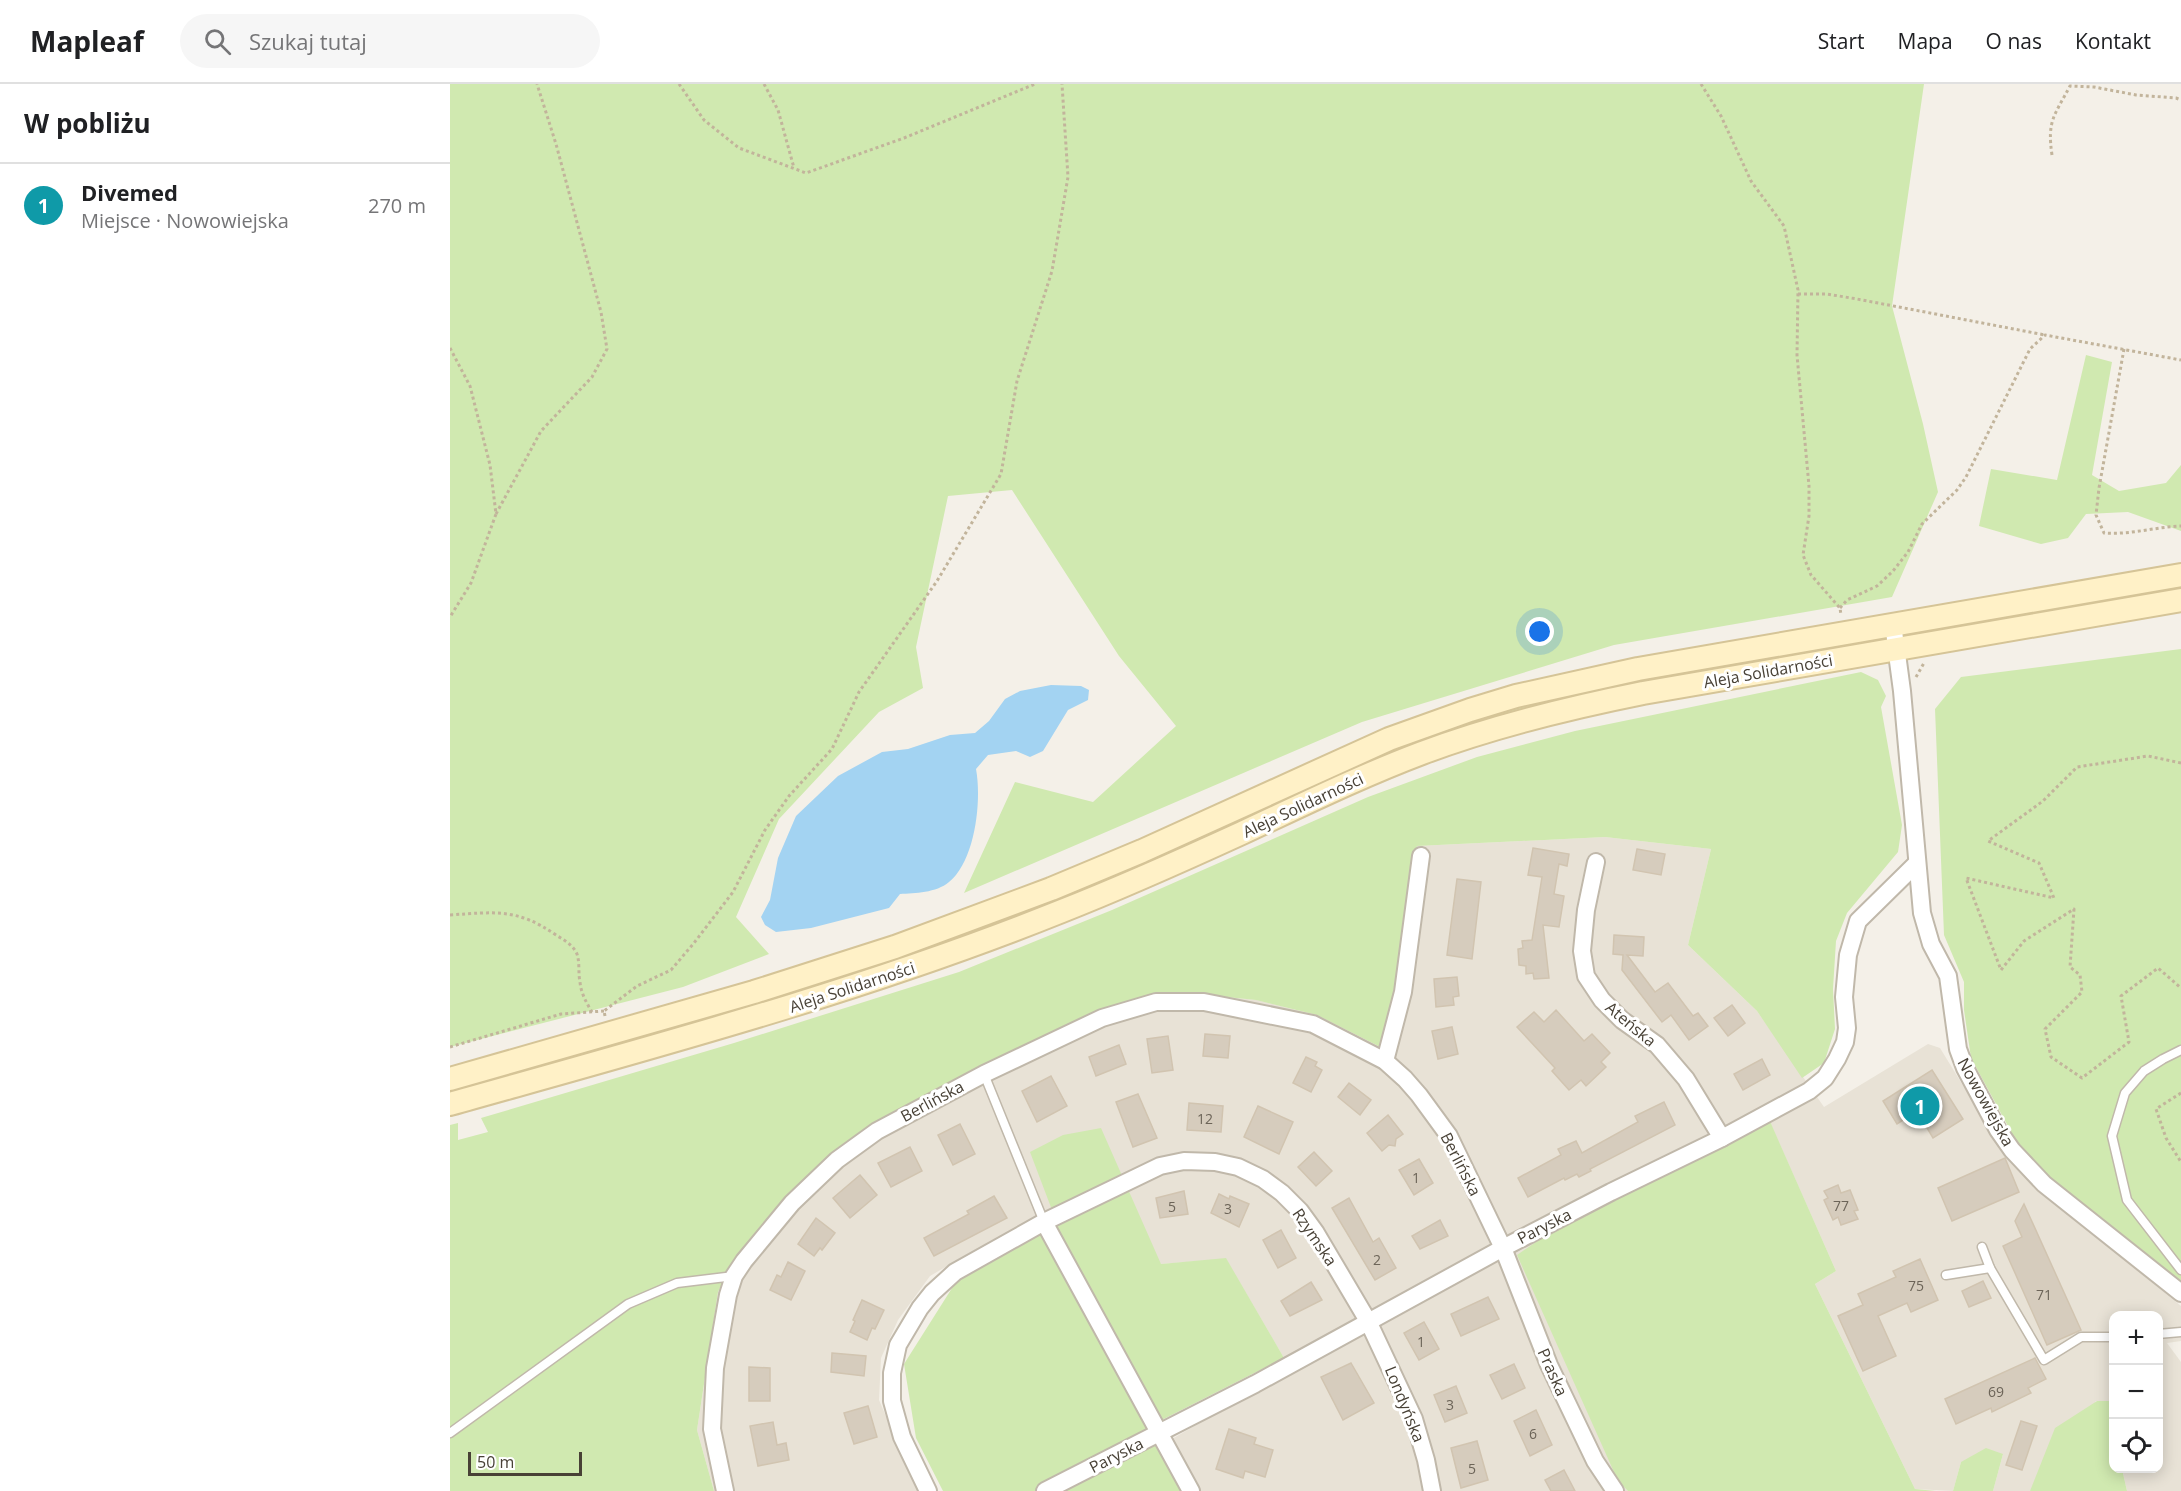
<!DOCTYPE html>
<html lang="pl">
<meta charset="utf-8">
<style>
:root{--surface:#fff;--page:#f6f6f6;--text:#202124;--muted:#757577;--line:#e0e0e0;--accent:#ff3514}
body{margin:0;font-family:"Open Sans",sans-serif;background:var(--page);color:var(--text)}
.controls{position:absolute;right:18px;bottom:18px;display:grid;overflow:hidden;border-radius:12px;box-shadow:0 3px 15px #0003}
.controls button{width:54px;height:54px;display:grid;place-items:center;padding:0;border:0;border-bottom:2px solid var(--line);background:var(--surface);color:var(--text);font:30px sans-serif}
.scale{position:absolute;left:18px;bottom:15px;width:114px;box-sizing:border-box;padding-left:6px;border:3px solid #484136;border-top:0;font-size:16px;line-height:21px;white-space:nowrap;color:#484136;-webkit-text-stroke:4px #fff;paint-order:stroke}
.you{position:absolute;left:1090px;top:548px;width:21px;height:21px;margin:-15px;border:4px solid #fff;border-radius:50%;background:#1a73e8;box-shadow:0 0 0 9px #1a73e833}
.badge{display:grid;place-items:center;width:39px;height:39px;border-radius:50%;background:var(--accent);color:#fff;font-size:20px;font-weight:700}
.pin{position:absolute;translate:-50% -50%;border:3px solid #fff;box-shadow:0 2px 6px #0006}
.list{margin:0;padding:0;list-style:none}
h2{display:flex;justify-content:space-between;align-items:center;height:78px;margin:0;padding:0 24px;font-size:26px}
h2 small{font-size:20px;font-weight:400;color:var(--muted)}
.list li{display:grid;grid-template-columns:39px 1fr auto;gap:18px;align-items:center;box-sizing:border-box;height:84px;padding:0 24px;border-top:2px solid var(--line)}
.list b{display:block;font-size:22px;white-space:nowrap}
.list p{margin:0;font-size:20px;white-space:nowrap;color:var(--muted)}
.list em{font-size:20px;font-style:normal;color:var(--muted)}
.icon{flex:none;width:33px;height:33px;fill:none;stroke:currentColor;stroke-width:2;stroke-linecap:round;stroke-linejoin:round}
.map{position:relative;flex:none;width:1731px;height:1407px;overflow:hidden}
header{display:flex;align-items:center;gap:36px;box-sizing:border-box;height:84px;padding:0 30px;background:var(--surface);border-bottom:2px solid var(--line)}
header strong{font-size:28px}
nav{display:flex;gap:33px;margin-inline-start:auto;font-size:21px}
.search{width:420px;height:54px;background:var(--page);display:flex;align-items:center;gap:15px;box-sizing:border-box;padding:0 21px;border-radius:33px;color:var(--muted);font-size:22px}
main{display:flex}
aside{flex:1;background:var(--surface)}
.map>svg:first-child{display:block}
.residential{fill:#e8e2d6}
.green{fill:#d0e9b0}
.water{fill:#a3d3f2}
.building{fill:#d6ccbd;stroke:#d1c4b0;stroke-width:1.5}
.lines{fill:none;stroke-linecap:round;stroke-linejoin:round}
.lane-casing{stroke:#c0b8aa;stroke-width:11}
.street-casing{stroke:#c0b8aa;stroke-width:20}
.secondary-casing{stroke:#d5c497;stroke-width:26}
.path{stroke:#c2b49b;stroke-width:3;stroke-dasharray:3 3;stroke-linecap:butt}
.lane{stroke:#fff;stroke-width:8}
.street{stroke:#fff;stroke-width:16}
.secondary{stroke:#fff1c7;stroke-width:22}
.labels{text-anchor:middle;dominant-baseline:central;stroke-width:6;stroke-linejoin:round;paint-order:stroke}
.number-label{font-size:14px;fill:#6c6458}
.street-label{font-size:16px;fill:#484136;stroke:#fff}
</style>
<header>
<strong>Mapleaf</strong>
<div class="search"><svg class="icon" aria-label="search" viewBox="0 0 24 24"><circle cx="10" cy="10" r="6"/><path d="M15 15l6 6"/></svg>Szukaj tutaj</div>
<nav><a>Start</a><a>Mapa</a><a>O nas</a><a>Kontakt</a></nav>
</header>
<main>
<aside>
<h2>W pobliżu<small></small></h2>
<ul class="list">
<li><span class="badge" style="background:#0f9aa8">1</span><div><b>Divemed</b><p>Miejsce · Nowowiejska</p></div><em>270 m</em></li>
</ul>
</aside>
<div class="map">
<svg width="1731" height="1407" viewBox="0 0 1731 1407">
<rect width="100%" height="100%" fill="#f4f0e8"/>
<polygon class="residential" points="1155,753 1261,765 1238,861 1307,927 1374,1023 1478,960 1490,964 1536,1039 1606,1120 1731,1222 1731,1257 1717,1259 1731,1278 1731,1407 1677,1407 1672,1385 1708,1384 1708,1232 1664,1232 1663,1317 1646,1317 1580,1407 1543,1407 1553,1370 1511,1378 1503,1407 1465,1405 1365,1200 1386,1187 1319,1036 1168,1397 1178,1407 749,1407 722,1355 841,1286 776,1175 711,1180 602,1126 521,1168 480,1192 448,1236 431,1274 429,1316 468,1407 264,1407 247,1346 268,1208 285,1174 335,1113 379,1073 421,1041 534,982 673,918 737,909 807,916 867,931 933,965 967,762"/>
<g class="green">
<polygon points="0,0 1474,0 1442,222 1473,340 1488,408 1442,513 1164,561 912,638 514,809 565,698 643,718 726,642 669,572 562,406 498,412 466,563 473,604 429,628 329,735 286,833 319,870 233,903 0,963"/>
<polygon points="1636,271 1662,278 1642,391 1669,407 1716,399 1731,381 1731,447 1678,428 1636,430 1618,454 1591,460 1529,442 1541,385 1607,396"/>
<polygon points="1385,558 1387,567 1159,607 699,782 452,879 0,1011 0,1003 306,917 963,655 1097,613"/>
<polygon points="1731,565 1731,1204 1596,1094 1572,1068 1521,974 1514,926 1514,898 1494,851 1485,625 1511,593"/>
<polygon points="1411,588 1428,596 1436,612 1431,623 1452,741 1448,768 1397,829 1386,857 1383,905 1385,945 1374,979 1352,994 1307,927 1238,861 1261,765 1155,753 967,762 934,965 867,931 806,916 737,909 673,918 534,982 421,1041 379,1072 335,1113 285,1174 268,1208 247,1346 264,1407 0,1407 0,1041 8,1039 8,1056 38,1048 31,1034 284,959 509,888 662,826 918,713 1027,673 1125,647"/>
<polygon points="1319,1035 1386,1187 1365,1200 1465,1405 1486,1407 1178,1407 1168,1397 1067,1171 1122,1133"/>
<polygon points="651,1044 711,1180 776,1174 834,1274 698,1343 732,1407 493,1407 466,1354 454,1280 509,1193 602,1126 580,1068 613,1051"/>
<polygon points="1647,1317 1663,1317 1664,1384 1672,1385 1677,1407 1580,1407 1605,1344"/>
<polygon points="1536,1364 1553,1370 1543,1407 1503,1407 1511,1378"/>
</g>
<path class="water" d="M601,601L631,602L639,606L638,616L618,626L593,667L580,673L566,667L538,671L526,685C532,717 525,777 499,798C486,809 465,809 450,810L439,824L361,844L326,848L315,841L311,833L320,816L328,774L346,732L388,692L432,668L458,665L500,651L525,649L539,637L555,615L570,607Z"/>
<g class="building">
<polygon points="1083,764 1119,770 1117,782 1109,780 1104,810 1114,812 1109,843 1093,841 1099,894 1084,895 1083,889 1076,890 1076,882 1069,881 1068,865 1073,864 1072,857 1082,856 1092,793 1078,791"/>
<polygon points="1187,765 1215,770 1211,791 1183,786"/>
<polygon points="1007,795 1031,798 1022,875 997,871"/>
<polygon points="1164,851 1194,853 1193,872 1177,871 1205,908 1218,899 1243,932 1248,929 1258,942 1239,956 1221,931 1212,938 1172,886 1173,871 1163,870"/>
<polygon points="1007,893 1009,912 1003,913 1004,921 986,923 984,895"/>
<polygon points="1282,921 1295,939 1278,952 1264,934"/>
<polygon points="1106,926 1134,957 1142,950 1160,969 1151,978 1156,983 1136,1002 1131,996 1119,1006 1102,987 1105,984 1067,943 1084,928 1094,938"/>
<polygon points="1002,943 1008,970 988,975 982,947"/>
<polygon points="755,950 780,952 778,974 753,972"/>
<polygon points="718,952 723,986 702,989 697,955"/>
<polygon points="669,961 676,980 646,992 639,973"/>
<polygon points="856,973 867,978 865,982 872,986 861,1008 843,999"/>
<polygon points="1312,975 1320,991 1293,1006 1284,990"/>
<polygon points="1482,986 1513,1035 1483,1054 1467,1027 1447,1040 1433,1017"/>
<polygon points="601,992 617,1022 587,1038 572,1007"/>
<polygon points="899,999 921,1016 910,1031 888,1013"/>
<polygon points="688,1010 707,1054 683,1063 666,1018"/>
<polygon points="1214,1018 1225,1041 1140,1085 1141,1087 1129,1093 1127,1090 1115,1096 1114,1094 1078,1113 1068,1094 1111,1071 1108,1065 1126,1057 1132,1069 1188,1038 1185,1032"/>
<polygon points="739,1019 773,1022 771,1048 737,1046"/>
<polygon points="808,1022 843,1038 829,1070 794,1053"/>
<polygon points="938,1031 953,1050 946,1055 945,1062 939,1061 932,1067 917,1049"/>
<polygon points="510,1040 525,1070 503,1081 488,1051"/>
<polygon points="460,1063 472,1087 441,1103 428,1079"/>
<polygon points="864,1068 882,1087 866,1102 848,1083"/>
<polygon points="1555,1074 1569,1108 1502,1137 1488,1104"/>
<polygon points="969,1075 983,1099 964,1111 949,1086"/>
<polygon points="410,1091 427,1111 400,1134 383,1114"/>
<polygon points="1388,1101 1391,1109 1400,1106 1408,1126 1404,1127 1408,1135 1391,1141 1388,1133 1383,1136 1374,1116 1378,1114 1374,1107"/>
<polygon points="734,1107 738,1130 710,1134 706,1114"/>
<polygon points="769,1110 779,1115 780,1112 799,1120 789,1143 761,1129"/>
<polygon points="544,1112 557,1134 484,1172 474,1154 519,1130 517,1127"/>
<polygon points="899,1114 923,1158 929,1154 946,1184 925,1196 882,1124"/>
<polygon points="1574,1120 1631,1246 1597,1261 1553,1162 1572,1153 1565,1137"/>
<polygon points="366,1134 385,1149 372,1166 370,1164 364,1172 348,1160"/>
<polygon points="990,1136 998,1152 970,1165 962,1152"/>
<polygon points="831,1146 846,1174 828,1184 813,1156"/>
<polygon points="1470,1175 1488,1216 1461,1228 1457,1219 1428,1232 1446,1272 1413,1287 1388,1232 1413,1221 1408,1210 1446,1193 1443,1187"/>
<polygon points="338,1178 355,1187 341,1216 320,1206 327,1191 331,1193"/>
<polygon points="1533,1197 1541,1214 1519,1223 1512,1207"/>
<polygon points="861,1198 872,1216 840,1232 831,1217"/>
<polygon points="1038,1213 1049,1235 1011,1252 1001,1230"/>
<polygon points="412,1216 434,1226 425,1245 422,1244 417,1256 400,1248 405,1237 403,1236"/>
<polygon points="974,1238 989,1265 969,1276 954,1249"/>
<polygon points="382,1269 416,1272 414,1292 381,1288"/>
<polygon points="1585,1274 1596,1295 1578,1304 1581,1309 1542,1328 1541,1324 1506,1340 1495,1315"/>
<polygon points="901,1279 924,1319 893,1336 871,1293"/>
<polygon points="1064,1280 1075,1304 1052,1315 1040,1291"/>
<polygon points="299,1283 320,1284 320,1317 299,1317"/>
<polygon points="1006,1302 1017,1329 995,1338 984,1311"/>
<polygon points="418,1322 427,1353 404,1360 394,1329"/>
<polygon points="1086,1326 1102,1361 1080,1372 1064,1337"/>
<polygon points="1571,1337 1587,1342 1572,1386 1556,1381"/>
<polygon points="323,1338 327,1361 336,1359 339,1376 308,1382 300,1342"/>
<polygon points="779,1345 806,1354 804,1360 823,1366 815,1393 795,1387 793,1394 766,1385"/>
<polygon points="1027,1357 1038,1396 1011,1404 1001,1364"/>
<polygon points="1114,1386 1125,1407 1101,1407 1095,1396"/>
</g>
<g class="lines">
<defs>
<g id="lane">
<polyline points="1731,966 1713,975 1694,987 1675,1009 1662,1052 1677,1116 1731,1186"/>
<polyline points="534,990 594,1138"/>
<polyline points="1532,1163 1540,1184 1594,1276 1631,1253 1664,1253"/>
<polyline points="1496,1191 1540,1184"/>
<polyline points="1708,1250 1731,1248"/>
<polyline points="0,1349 178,1220 227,1199 284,1192"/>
</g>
<g id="street">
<polyline points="1443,540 1452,607 1472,829 1481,860 1498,892 1508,965 1515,984 1548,1046 1562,1066 1594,1100 1731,1209"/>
<polyline points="1146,778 1136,826 1132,867 1136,892 1152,916 1172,936 1207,961 1236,995 1272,1054"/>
<polyline points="935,977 953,908 971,772"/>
<polyline points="594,1138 741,1407"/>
<polyline points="275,1407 262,1345 265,1284 278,1211 284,1192 294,1177 342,1119 387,1076 427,1047 534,990 652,934 706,918 754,918 863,940 935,977 955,995 969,1011 999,1052 1053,1164 1099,1281 1145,1377 1165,1407"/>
<polyline points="478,1407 452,1353 442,1317 442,1289 448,1261 470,1224 482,1209 505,1188 594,1138 710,1082 734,1077 765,1078 788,1083 813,1095 832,1109 850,1127 866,1149 918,1237 964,1335 976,1376 982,1407"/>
<polyline points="595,1407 805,1300 1053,1164 1161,1108 1272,1054 1359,1007 1375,994 1387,975 1395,958 1397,944 1394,913 1398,871 1408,837 1467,779"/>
</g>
<g id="secondary">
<polyline points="0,995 304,908 445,863 601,805 692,767 939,655 1020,626 1066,612 1188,585 1731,491"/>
<path d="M0,1020C206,962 413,907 612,827C673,803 733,776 792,749C852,721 911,692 972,669C1044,642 1118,624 1193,609L1731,516"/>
</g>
</defs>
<use href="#lane" class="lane-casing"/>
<use href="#street" class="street-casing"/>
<use href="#secondary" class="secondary-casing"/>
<g class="path">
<polyline points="229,0 254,36 289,64 356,89 454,54 585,0"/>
<polyline points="314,0 328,26 344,84"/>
<polyline points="1251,0 1271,32 1301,97 1334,142 1348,206 1347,271 1359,402 1359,432 1353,471 1361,491 1390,524 1391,531"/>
<path d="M1602,71C1597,37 1604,32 1620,2L1644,3L1686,11L1726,14L1731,16"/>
<polyline points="1348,210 1377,210 1407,215 1595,251"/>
<polyline points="0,264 20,302 40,381 46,430 21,499 0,533"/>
<path d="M1674,265L1649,404L1646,431L1654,449C1680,451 1705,443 1731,442"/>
<polyline points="46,430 91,347 142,293 157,265 151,228 106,60 87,0"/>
<polyline points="1390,524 1397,516 1427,502 1443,487 1458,468 1472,440 1507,406 1516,393 1580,265 1595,251 1731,276"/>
<polyline points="1466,593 1474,579"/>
<polyline points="1731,679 1698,672 1627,683 1593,717 1538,757 1589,779 1604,814 1516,794 1551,886 1574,857 1624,825 1620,883 1630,891 1632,908 1595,945 1601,973 1632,994 1679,958 1671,912 1708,884 1731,904"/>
<path d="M0,831C45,828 67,824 106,851C114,856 123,861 127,870C130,879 128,889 130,898C131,909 136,918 142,928"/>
<polyline points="155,932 154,927 187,902 221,886 244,859 283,808 315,746 339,712 382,665 409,608 487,497 551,390 567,297 602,187 618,93 612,0"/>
<polyline points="0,963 111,930 154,927"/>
<polyline points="1731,1009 1706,1025 1716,1054 1731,1078"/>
</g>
<use href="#lane" class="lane"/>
<use href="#street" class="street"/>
<use href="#secondary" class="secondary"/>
</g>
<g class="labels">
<g class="number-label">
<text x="755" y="1034">12</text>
<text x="966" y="1093">1</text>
<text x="1391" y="1121">77</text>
<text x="722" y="1122">5</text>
<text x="778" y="1124">3</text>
<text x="927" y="1175">2</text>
<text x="1466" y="1201">75</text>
<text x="1594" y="1210">71</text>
<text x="971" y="1257">1</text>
<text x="1546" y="1307">69</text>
<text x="1000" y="1320">3</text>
<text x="1083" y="1349">6</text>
<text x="1022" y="1384">5</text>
</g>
<g class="street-label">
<text transform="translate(1318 587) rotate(-10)">Aleja Solidarności</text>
<text transform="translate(853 721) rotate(-25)">Aleja Solidarności</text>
<text transform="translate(402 903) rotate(-18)">Aleja Solidarności</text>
<text transform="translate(1181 940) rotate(40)">Ateńska</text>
<text transform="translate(482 1017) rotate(-28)">Berlińska</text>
<text transform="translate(1536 1018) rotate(61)">Nowowiejska</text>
<text transform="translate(1011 1080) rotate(63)">Berlińska</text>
<text transform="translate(1094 1142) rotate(-27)">Paryska</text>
<text transform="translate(865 1153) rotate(56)">Rzymska</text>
<text transform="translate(1103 1288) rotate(66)">Praska</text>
<text transform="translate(955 1320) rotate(68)">Londyńska</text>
<text transform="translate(666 1371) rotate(-27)">Paryska</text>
</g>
</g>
</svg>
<div class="controls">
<button>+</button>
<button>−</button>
<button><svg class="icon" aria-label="locate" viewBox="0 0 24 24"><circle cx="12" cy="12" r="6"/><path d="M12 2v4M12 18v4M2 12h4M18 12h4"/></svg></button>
</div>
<div class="scale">50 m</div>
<div class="you"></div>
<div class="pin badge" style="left:1470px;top:1022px;background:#0f9aa8">1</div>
</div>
</main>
